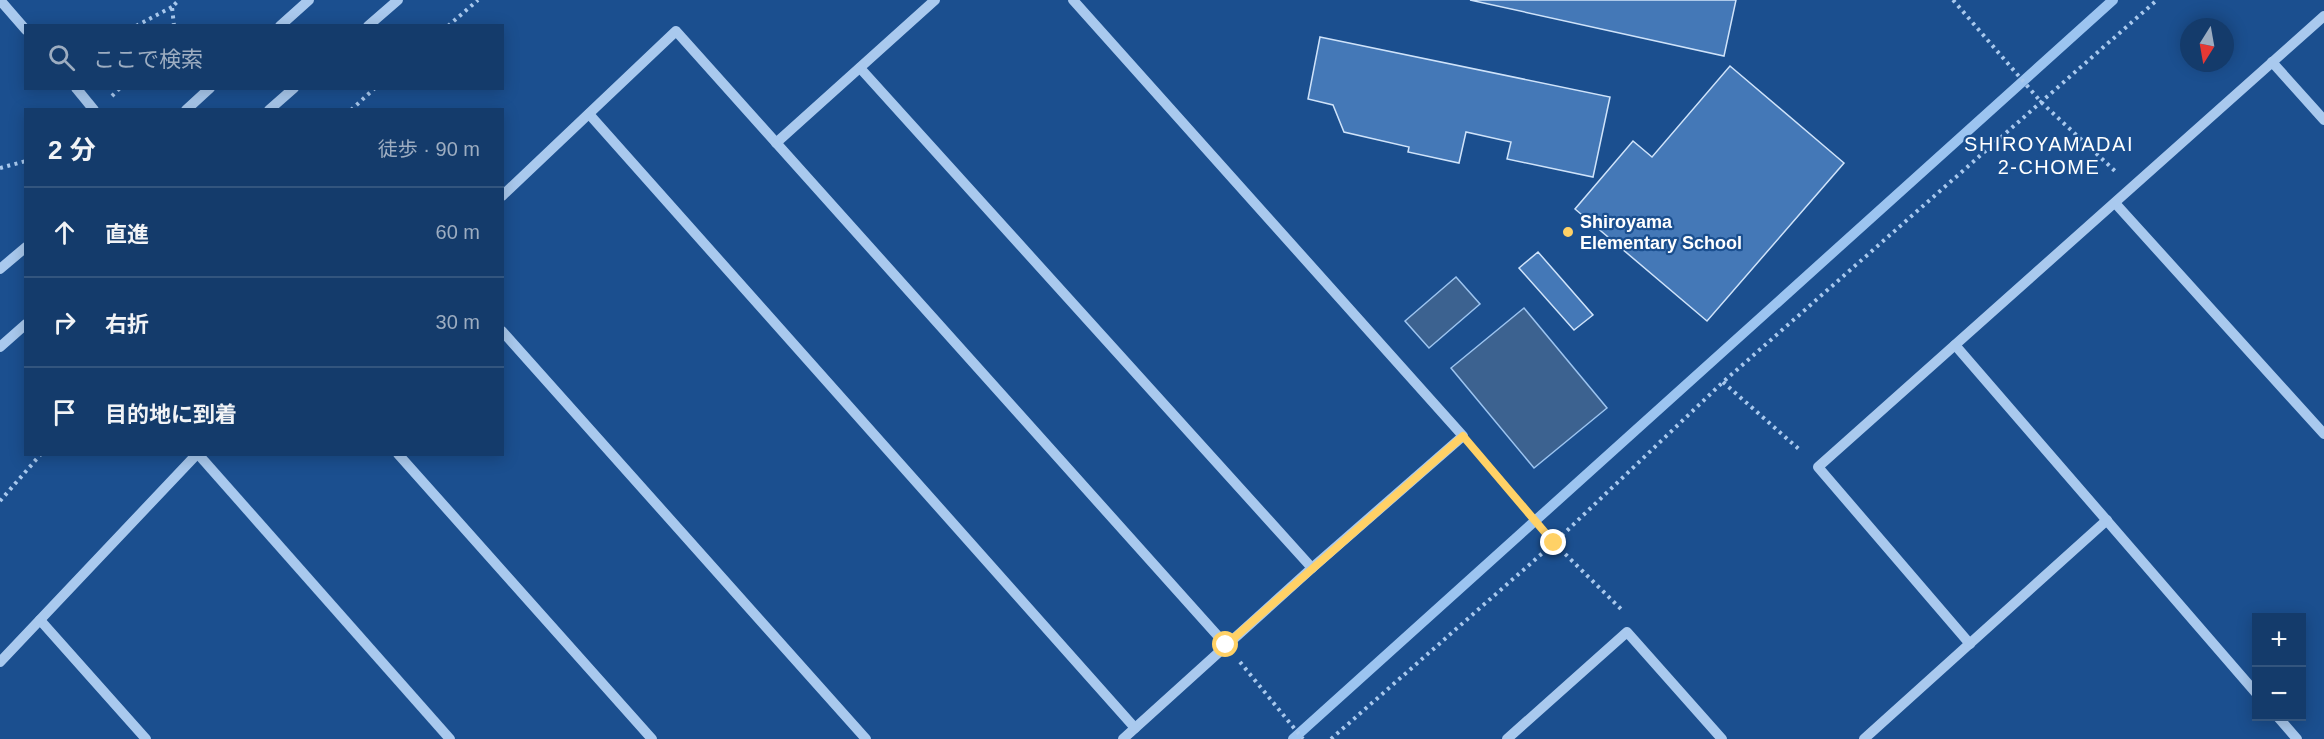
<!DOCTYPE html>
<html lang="ja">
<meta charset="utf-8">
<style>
:root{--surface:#143b6b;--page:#1d4271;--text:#f1f3f6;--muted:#9dadc1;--line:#33557e}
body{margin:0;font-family:Helvetica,"Noto Sans JP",sans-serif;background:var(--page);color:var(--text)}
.controls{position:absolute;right:18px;bottom:18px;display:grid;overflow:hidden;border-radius:0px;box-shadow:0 3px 15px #0003}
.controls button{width:54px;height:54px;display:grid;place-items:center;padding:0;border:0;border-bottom:2px solid var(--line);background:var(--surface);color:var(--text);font:30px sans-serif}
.compass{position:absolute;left:2180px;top:18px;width:54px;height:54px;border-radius:50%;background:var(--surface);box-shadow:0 3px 15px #0003;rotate:191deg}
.stop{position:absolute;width:18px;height:18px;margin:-14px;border:4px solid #ffd166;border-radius:50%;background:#fff}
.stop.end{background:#ffd166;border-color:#fff;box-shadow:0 2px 6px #0008}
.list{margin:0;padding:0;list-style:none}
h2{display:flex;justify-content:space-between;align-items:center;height:78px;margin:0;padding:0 24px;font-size:26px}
h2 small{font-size:20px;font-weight:400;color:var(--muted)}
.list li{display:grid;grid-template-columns:39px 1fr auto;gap:18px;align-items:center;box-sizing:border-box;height:90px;padding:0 24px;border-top:2px solid var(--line)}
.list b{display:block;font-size:22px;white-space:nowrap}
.list em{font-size:20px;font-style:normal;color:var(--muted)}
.icon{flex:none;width:33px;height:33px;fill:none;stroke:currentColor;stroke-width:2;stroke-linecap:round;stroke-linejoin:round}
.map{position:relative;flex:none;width:2324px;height:739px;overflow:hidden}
.search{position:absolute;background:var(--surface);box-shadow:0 3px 15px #0003;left:24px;top:24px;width:480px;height:66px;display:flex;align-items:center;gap:15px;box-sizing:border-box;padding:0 21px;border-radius:0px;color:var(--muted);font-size:22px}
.panel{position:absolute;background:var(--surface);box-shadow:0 3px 15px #0003;left:24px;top:108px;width:480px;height:348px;border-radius:0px}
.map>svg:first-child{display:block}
.water{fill:#3c6290;stroke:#9cc4f0;stroke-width:1.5}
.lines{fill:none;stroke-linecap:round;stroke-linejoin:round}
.stream{stroke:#9cc4f0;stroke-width:10}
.building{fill:#4478b7;stroke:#cfe3fa;stroke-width:1.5}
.path{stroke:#a9c9ee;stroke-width:4;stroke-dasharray:3 4.5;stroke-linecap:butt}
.minor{stroke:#a9c9ee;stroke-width:10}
.route{stroke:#ffd166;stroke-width:8}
.poi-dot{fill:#ffd166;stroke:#1b4f8f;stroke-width:2}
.labels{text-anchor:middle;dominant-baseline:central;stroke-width:4.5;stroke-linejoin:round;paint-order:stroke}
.poi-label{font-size:18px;font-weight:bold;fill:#fff;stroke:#1b4f8f;text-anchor:start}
.neighbourhood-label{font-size:20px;letter-spacing:1.5px;fill:#fff;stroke:#1b4f8f}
</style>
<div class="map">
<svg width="2324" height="739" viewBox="0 0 2324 739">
<rect width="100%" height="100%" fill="#1b4f8f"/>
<g class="water">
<polygon points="1456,277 1480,304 1429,348 1405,321"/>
<polygon points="1524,308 1607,408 1534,468 1451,368"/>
</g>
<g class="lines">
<polyline class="stream" points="1293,739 2113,0"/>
</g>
<g class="building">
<polygon points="1470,0 1736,0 1724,56"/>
<polygon points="1320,37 1610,97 1593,177 1507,159 1511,142 1466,132 1459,163 1408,152 1409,147 1344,132 1333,105 1308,99"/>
<polygon points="1730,66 1844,163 1707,321 1575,209 1633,141 1652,157"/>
<polygon points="1538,252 1593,315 1574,330 1519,268"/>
</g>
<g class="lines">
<g class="path">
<polyline points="1953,0 2042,103 2115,171"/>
<polyline points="136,26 172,7"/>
<polyline points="174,26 172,7 179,0"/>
<polyline points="448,26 478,0"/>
<polyline points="112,96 120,88"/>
<polyline points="351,110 375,88"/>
<polyline points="0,168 26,161"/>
<polyline points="1723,382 1801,451"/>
<polyline points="1477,452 1554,543 1622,610"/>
<polyline points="0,501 41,454"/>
<polyline points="1240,662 1303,739"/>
<polyline points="1331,739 1554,543 1723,382 2157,0"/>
</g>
<g class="minor">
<polyline points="0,0 26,30"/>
<polyline points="1073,0 1463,436 1312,568 1123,739"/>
<polyline points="280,26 309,0"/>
<polyline points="368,26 398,0"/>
<polyline points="2272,62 2324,120"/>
<polyline points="860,68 1312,568"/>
<polyline points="76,88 94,110"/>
<polyline points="186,110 210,88"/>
<polyline points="269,110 294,88"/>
<polyline points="589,114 1135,728"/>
<polyline points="776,143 935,0"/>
<polyline points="502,196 676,31 1226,645"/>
<polyline points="2115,203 2324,434"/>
<polyline points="0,269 26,247"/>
<polyline points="502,331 866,739"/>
<polyline points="1955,345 2256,693"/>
<polyline points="0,347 26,324"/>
<polyline points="198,454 450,739"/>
<polyline points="398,454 652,739"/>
<polyline points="40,620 146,739"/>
<polyline points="1970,644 1818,467 2324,16"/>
<polyline points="0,662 197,454"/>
<polyline points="2277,716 2297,739"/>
<polyline points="1507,739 1627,632 1722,739"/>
<polyline points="1864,739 2107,520"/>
</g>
</g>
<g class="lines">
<polyline class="route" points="1226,645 1463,436 1554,543"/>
</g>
<circle class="poi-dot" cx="1568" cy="232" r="6"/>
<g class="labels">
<g class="poi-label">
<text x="1580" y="222">Shiroyama<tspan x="1580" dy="21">Elementary School</tspan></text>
</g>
<g class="neighbourhood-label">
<text x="2049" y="144">SHIROYAMADAI<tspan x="2049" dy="23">2-CHOME</tspan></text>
</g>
</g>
</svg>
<div class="controls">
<button>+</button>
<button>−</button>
</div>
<svg class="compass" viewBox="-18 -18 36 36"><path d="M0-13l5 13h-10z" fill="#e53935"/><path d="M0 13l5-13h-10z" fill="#9dadc1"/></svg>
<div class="stop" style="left:1226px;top:645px"></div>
<div class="stop end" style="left:1554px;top:543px"></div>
<div class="search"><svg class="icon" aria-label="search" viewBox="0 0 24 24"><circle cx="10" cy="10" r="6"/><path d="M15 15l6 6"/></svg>ここで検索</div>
<section class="panel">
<h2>2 分<small>徒歩 · 90 m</small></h2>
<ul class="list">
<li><svg class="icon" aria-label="ahead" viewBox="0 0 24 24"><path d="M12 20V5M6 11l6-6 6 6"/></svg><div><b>直進</b></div><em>60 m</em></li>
<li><svg class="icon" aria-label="right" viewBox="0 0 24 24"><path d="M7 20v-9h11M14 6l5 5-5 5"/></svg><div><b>右折</b></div><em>30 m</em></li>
<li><svg class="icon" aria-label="arrive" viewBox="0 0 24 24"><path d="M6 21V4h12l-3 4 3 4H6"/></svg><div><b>目的地に到着</b></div></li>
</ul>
</section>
</div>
